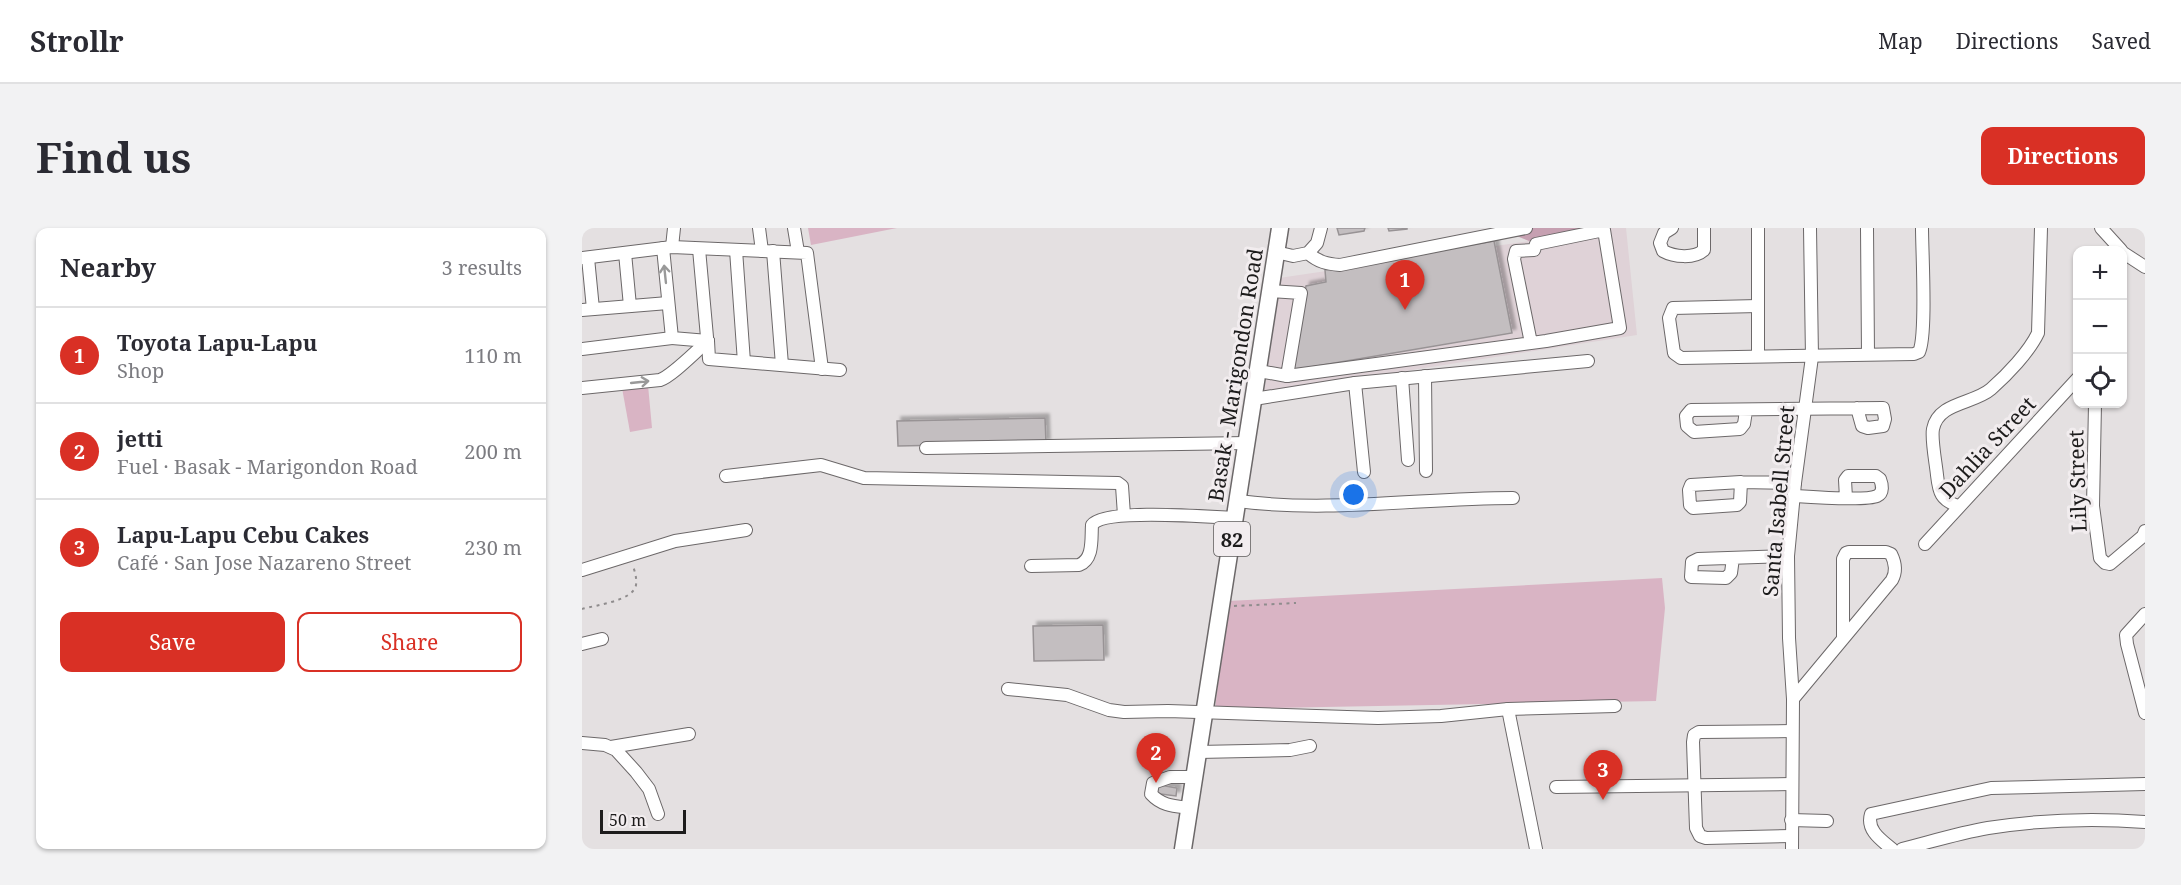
<!DOCTYPE html>
<meta charset="utf-8">
<style>
:root{--surface:#fff;--page:#f2f2f3;--text:#2b2b33;--muted:#7c7c81;--line:#e1e1e2;--accent:#d93025}
body{margin:0;font-family:"Noto Serif",serif;background:var(--page);color:var(--text)}
.controls{position:absolute;right:18px;top:18px;display:grid;overflow:hidden;border-radius:12px;box-shadow:0 2px 4px #0004}
.controls button{width:54px;height:54px;display:grid;place-items:center;padding:0;border:0;border-bottom:2px solid var(--line);background:var(--surface);color:var(--text);font:30px sans-serif}
.scale{position:absolute;left:18px;bottom:15px;width:86px;box-sizing:border-box;padding-left:6px;border:3px solid #1d1c1c;border-top:0;font-size:16px;line-height:21px;white-space:nowrap;color:#1d1c1c;-webkit-text-stroke:4px #f2edef;paint-order:stroke}
.you{position:absolute;left:772px;top:267px;width:21px;height:21px;margin:-15px;border:4px solid #fff;border-radius:50%;background:#1a73e8;box-shadow:0 0 0 9px #1a73e833}
.badge{display:grid;place-items:center;width:39px;height:39px;border-radius:50%;background:var(--accent);color:#fff;font-size:20px;font-weight:700}
.pin{position:absolute;translate:-50% -50px;filter:drop-shadow(0 2px 3px #0008)}
.pin::after{content:'';position:absolute;top:32px;width:21px;height:18px;background:inherit;clip-path:polygon(0 0,100% 0,50% 100%)}
.list{margin:0;padding:0;list-style:none}
h2{display:flex;justify-content:space-between;align-items:center;height:78px;margin:0;padding:0 24px;font-size:26px}
h2 small{font-size:20px;font-weight:400;color:var(--muted)}
.list li{display:grid;grid-template-columns:39px 1fr auto;gap:18px;align-items:center;box-sizing:border-box;height:96px;padding:0 24px;border-top:2px solid var(--line)}
.list b{display:block;font-size:22px;white-space:nowrap}
.list p{margin:0;font-size:20px;white-space:nowrap;color:var(--muted)}
.list em{font-size:20px;font-style:normal;color:var(--muted)}
.actions{display:flex;gap:12px;padding:18px 24px}
.actions a{flex:1;padding:14px 0;border:2px solid var(--accent);border-radius:12px;text-align:center;font-size:21px;color:var(--accent)}
.actions .main{background:var(--accent);color:#fff}
.icon{flex:none;width:33px;height:33px;fill:none;stroke:currentColor;stroke-width:2;stroke-linecap:round;stroke-linejoin:round}
.map{position:relative;flex:none;width:1563px;height:621px;overflow:hidden;border-radius:12px}
header{display:flex;align-items:center;gap:36px;box-sizing:border-box;height:84px;padding:0 30px;background:var(--surface);border-bottom:2px solid var(--line)}
header strong{font-size:28px}
nav{display:flex;gap:33px;margin-inline-start:auto;font-size:21px}
.intro{display:flex;align-items:center;justify-content:space-between;box-sizing:border-box;height:144px;padding:0 36px}
h1{margin:0;font-size:42px}
.button{padding:15px 27px;border-radius:12px;background:var(--accent);color:#fff;font-size:21px;font-weight:700}
main{display:flex;gap:36px;padding:0 36px}
aside{flex:1;background:var(--surface);border-radius:12px;box-shadow:0 2px 4px #0004}
.map>svg:first-child{display:block}
.built{fill:#dfd2d7}
.green{fill:#d9b4c4}
.forest{fill:#c6a0b1}
.building{fill:#c3bec0;stroke:#989395;stroke-width:1.5;filter:url(#shadow)}
.lines{fill:none;stroke-linecap:round;stroke-linejoin:round}
.minor-casing{stroke:#6c6869;stroke-width:14}
.major-casing{stroke:#6c6869;stroke-width:19}
.path{stroke:#8f8c8d;stroke-width:2;stroke-dasharray:3 4.5;stroke-linecap:butt}
.minor{stroke:#fff;stroke-width:12}
.major{stroke:#fff;stroke-width:16}
.oneway{stroke:#999}
.labels{text-anchor:middle;dominant-baseline:central;stroke-width:6;stroke-linejoin:round;paint-order:stroke}
.shield{fill:#f2edef;stroke:#5d5b5b;stroke-width:1.5}
.shield-label{font-size:20px;font-weight:bold;fill:#1d1c1c}
.street-label{font-size:21px;fill:#1d1c1c;stroke:#f2edef}
</style>
<header>
<strong>Strollr</strong>
<nav><a>Map</a><a>Directions</a><a>Saved</a></nav>
</header>
<div class="intro"><h1>Find us</h1><a class="button">Directions</a></div>
<main>
<aside>
<h2>Nearby<small>3 results</small></h2>
<ul class="list">
<li><span class="badge">1</span><div><b>Toyota Lapu-Lapu</b><p>Shop</p></div><em>110 m</em></li>
<li><span class="badge">2</span><div><b>jetti</b><p>Fuel · Basak - Marigondon Road</p></div><em>200 m</em></li>
<li><span class="badge">3</span><div><b>Lapu-Lapu Cebu Cakes</b><p>Café · San Jose Nazareno Street</p></div><em>230 m</em></li>
</ul>
<div class="actions"><a class="main">Save</a><a>Share</a></div>
</aside>
<div class="map">
<svg width="1563" height="621" viewBox="0 0 1563 621">
<defs>
<filter id="shadow"><feDropShadow dx="4" dy="-4" stdDeviation="1.5" flood-color="#0004"/></filter>
</defs>
<rect width="100%" height="100%" fill="#e4e0e1"/>
<polygon class="built" points="1015,0 1044,0 1055,107 682,165 697,50 947,13"/>
<g class="green">
<polygon points="226,0 315,0 229,17"/>
<polygon points="66,157 70,200 48,204 40,160"/>
<polygon points="1080,350 1083,380 1074,473 633,481 646,373"/>
</g>
<polygon class="forest" points="915,0 1015,0 947,13"/>
<g class="building">
<polygon points="755,0 783,0 782,3 757,7"/>
<polygon points="806,0 825,0 825,1 807,3"/>
<polygon points="912,13 930,105 711,142 724,58 744,54 743,42"/>
<polygon points="463,190 464,215 316,218 315,193"/>
<polygon points="521,397 522,432 452,433 451,398"/>
<polygon points="572,556 595,560 594,568 571,565"/>
</g>
<g class="lines">
<defs>
<g id="minor">
<polyline points="177,0 180,23"/>
<polyline points="212,0 216,24"/>
<path d="M1090,0L1082,5L1078,15L1081,23C1092,29 1112,31 1122,22V0"/>
<polyline points="1285,0 1286,126"/>
<polyline points="1519,0 1539,22"/>
<polyline points="90,19 92,0"/>
<polyline points="81,20 90,110 126,113"/>
<polyline points="117,21 126,120"/>
<polyline points="154,22 162,134"/>
<polyline points="191,23 200,137"/>
<polyline points="694,24 711,28 726,25 735,15 739,0"/>
<polyline points="1540,24 1563,39"/>
<polyline points="43,25 48,78"/>
<path d="M726,25C736,34 745,36 758,37L944,0"/>
<polyline points="0,30 90,19 225,25 240,141"/>
<polyline points="6,30 11,81"/>
<path d="M1176,78L1091,80L1087,90L1092,125L1099,130L1332,126L1337,124C1345,108 1340,24 1340,0"/>
<polyline points="0,82 86,75"/>
<polyline points="126,113 127,131 258,142"/>
<polyline points="0,121 90,110"/>
<polyline points="1176,128 1176,0"/>
<polyline points="677,143 705,148 719,65 688,63"/>
<polyline points="705,148 964,113 1038,100 1022,2 954,16 952,22 934,23 932,31 949,115"/>
<polyline points="843,148 844,243"/>
<polyline points="820,150 826,232"/>
<polyline points="773,155 782,244"/>
<path d="M0,160L78,152C90,148 114,123 126,113"/>
<polyline points="672,171 773,155 1006,133"/>
<polyline points="1513,176 1511,278 1518,330 1523,335 1528,336 1561,308 1563,303"/>
<polyline points="1164,183 1162,196 1158,201 1112,204 1105,198 1104,188 1109,182 1301,180 1303,191 1301,198 1286,200 1280,198 1275,180"/>
<polyline points="344,220 665,215"/>
<polyline points="144,248 239,237 282,250 536,255 540,258 542,287"/>
<polyline points="1159,254 1158,274 1155,277 1111,280 1108,277 1107,262 1109,257 1159,254 1213,255"/>
<path d="M1212,268C1227,269 1285,273 1295,268C1302,265 1300,256 1298,251L1294,248H1266L1263,252L1264,270"/>
<path d="M656,273C747,285 839,270 931,270"/>
<path d="M1376,278C1359,272 1357,265 1355,247C1354,236 1349,211 1351,201C1356,174 1392,176 1409,161C1425,147 1447,124 1456,105L1459,0"/>
<polyline points="1343,316 1496,150"/>
<polyline points="1151,330 1149,345 1144,350 1109,349 1110,334 1116,331 1206,328"/>
<path d="M449,338L497,337C512,331 509,311 510,297C522,280 629,289 653,290"/>
<polyline points="0,342 93,313 164,302"/>
<polyline points="1563,386 1544,407 1545,416 1563,485"/>
<polyline points="0,416 20,411"/>
<polyline points="426,461 485,467 527,482 542,484 586,483 796,490 859,488 926,481 1033,478"/>
<path d="M1211,471L1310,352C1315,343 1313,334 1309,326L1304,324H1267L1264,325L1261,331V411"/>
<polyline points="926,481 954,621"/>
<polyline points="0,515 23,517 34,522 54,544 67,561 76,586"/>
<polyline points="29,519 107,506"/>
<polyline points="616,524 708,522 728,518"/>
<polyline points="974,559 1210,556"/>
<path d="M608,580C592,578 580,578 569,566L571,555L588,549H612"/>
<polyline points="1209,592 1245,593"/>
<polyline points="1210,608 1124,610 1118,608 1114,600 1111,514 1112,507 1117,504 1210,503"/>
<polyline points="1210,621 1211,471 1207,410 1206,328 1213,255 1230,129 1228,0"/>
<path d="M1310,621C1299,612 1284,602 1289,586L1409,560L1563,556"/>
<path d="M1320,621C1348,614 1377,605 1406,600C1457,592 1511,590 1563,594"/>
</g>
<polyline id="major" points="601,621 698,0"/>
</defs>
<use href="#minor" class="minor-casing"/>
<use href="#major" class="major-casing"/>
<g class="path">
<polyline points="652,378 714,375"/>
<path d="M0,381C14,377 51,373 54,357C55,351 53,344 51,338"/>
</g>
<use href="#minor" class="minor"/>
<use href="#major" class="major"/>
</g>
<defs><path id="oneway-shaft" d="M-6 0H5M1.5-3L5.5 0L1.5 3" fill="none" stroke-width="1.6" stroke-linecap="round" stroke-linejoin="round" transform="scale(1.5)"/></defs>
<g class="oneway">
<use href="#oneway-shaft" transform="translate(83 46) rotate(-96)"/>
<use href="#oneway-shaft" transform="translate(58 154) rotate(-6)"/>
</g>
<g class="labels">
<rect class="shield" x="632" y="294" width="36" height="34" rx="4.5"/>
<g class="shield-label">
<text x="650" y="311">82</text>
</g>
<g class="street-label">
<text transform="translate(653 147) rotate(-81)">Basak - Marigondon Road</text>
<text transform="translate(1405 219) rotate(-47)">Dahlia Street</text>
<text transform="translate(1495 253) rotate(-92)">Lily Street</text>
<text transform="translate(1196 273) rotate(-85)">Santa Isabell Street</text>
</g>
</g>
</svg>
<div class="controls">
<button>+</button>
<button>−</button>
<button><svg class="icon" aria-label="locate" viewBox="0 0 24 24"><circle cx="12" cy="12" r="6"/><path d="M12 2v4M12 18v4M2 12h4M18 12h4"/></svg></button>
</div>
<div class="scale">50 m</div>
<div class="you"></div>
<div class="pin badge" style="left:823px;top:82px">1</div>
<div class="pin badge" style="left:574px;top:555px">2</div>
<div class="pin badge" style="left:1021px;top:572px">3</div>
</div>
</main>
